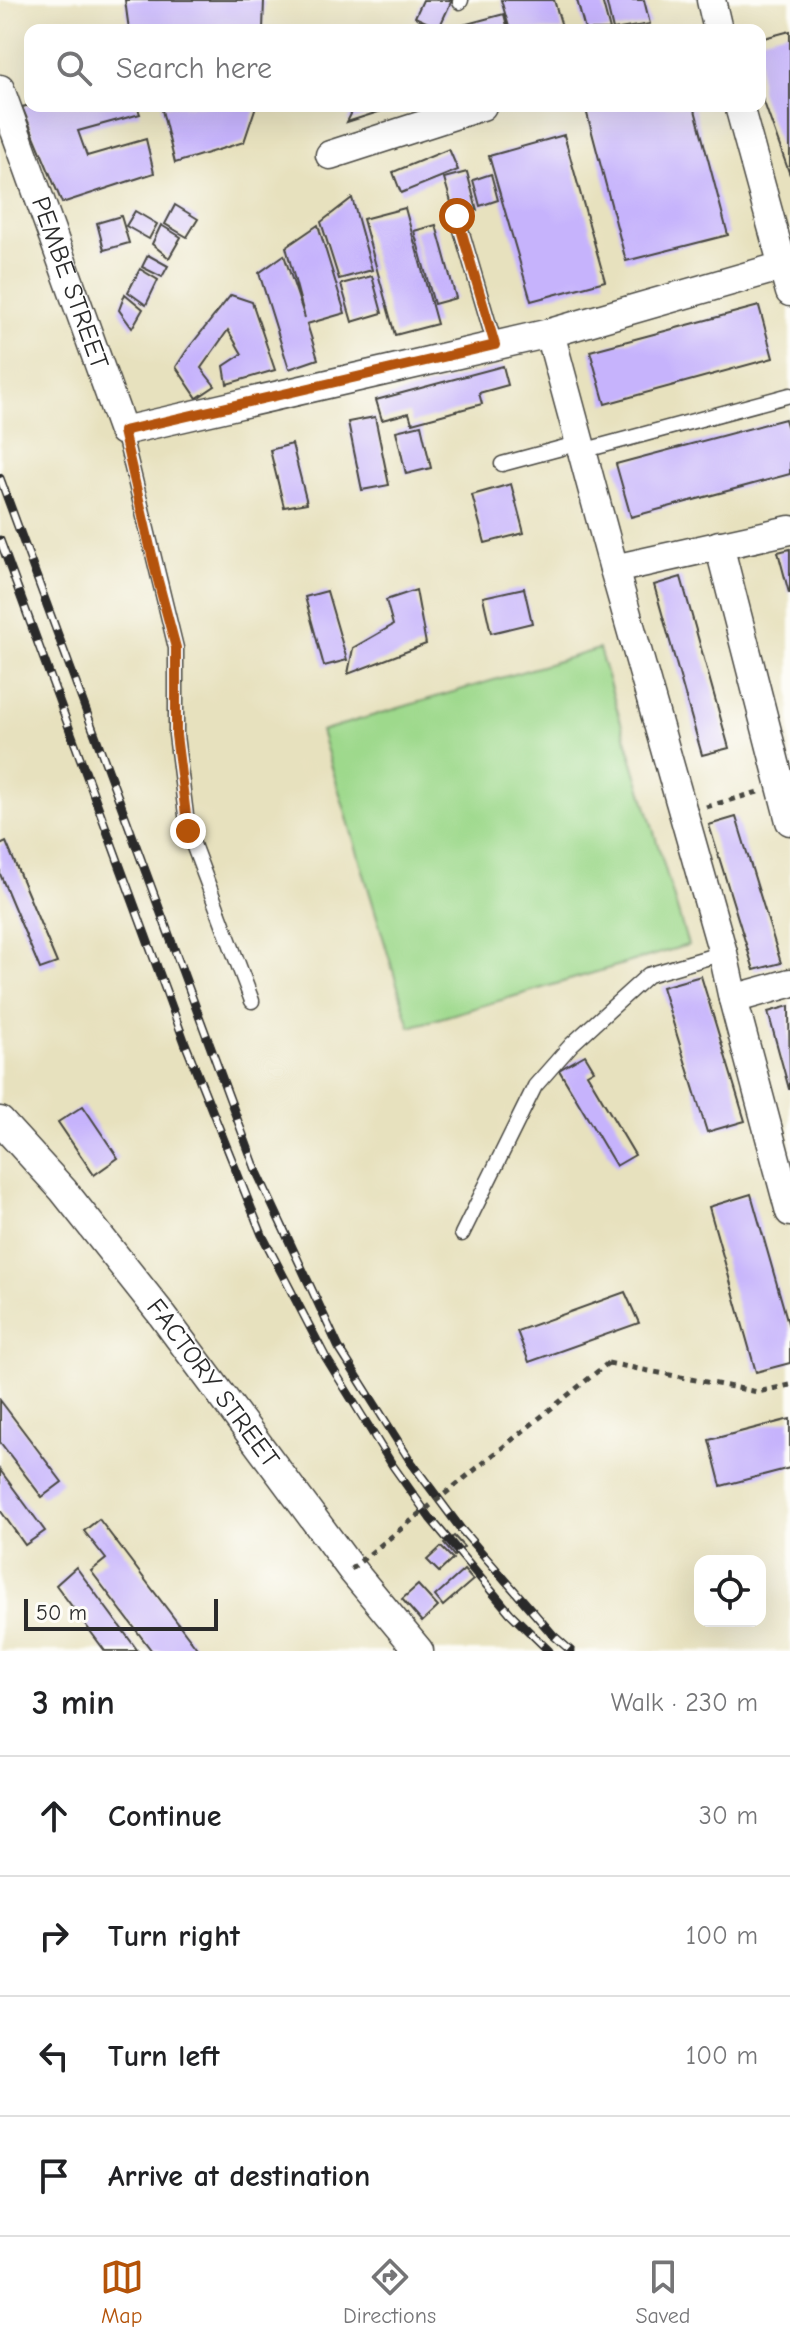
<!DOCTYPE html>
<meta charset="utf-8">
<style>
:root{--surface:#fff;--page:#f2f2f2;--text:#202124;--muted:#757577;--line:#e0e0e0;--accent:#b45309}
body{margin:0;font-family:"Comic Neue",sans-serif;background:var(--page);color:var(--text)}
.controls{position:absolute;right:24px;bottom:24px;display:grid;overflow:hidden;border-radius:16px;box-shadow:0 8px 32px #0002}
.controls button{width:72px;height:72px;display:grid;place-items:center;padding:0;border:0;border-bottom:2px solid var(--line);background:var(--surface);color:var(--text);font:40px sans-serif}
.scale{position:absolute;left:24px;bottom:20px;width:194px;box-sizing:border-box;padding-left:8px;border:4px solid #2b2b2b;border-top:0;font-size:22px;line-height:28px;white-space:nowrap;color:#2b2b2b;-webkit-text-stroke:6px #fdfcf7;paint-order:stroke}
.stop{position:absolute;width:24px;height:24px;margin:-18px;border:6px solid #b45309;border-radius:50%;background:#fff}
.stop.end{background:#b45309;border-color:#fff;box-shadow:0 2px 8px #0008}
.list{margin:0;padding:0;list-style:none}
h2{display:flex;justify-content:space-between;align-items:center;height:104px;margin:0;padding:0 32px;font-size:34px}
h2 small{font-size:26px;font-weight:400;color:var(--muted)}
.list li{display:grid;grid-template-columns:52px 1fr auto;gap:24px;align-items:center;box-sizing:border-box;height:120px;padding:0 32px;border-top:2px solid var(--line)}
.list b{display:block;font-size:30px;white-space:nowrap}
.list em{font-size:26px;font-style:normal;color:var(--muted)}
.icon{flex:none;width:44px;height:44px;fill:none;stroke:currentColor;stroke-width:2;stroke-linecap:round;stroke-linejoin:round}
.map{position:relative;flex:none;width:790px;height:1651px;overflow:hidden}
.search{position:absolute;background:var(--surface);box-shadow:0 8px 32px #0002;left:24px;right:24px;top:24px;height:88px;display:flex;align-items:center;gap:20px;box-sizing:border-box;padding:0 28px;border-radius:16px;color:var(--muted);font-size:30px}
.sheet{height:584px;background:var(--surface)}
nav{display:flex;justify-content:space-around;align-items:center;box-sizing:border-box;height:112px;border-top:2px solid var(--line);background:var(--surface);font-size:22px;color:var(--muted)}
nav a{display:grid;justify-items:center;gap:4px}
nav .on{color:var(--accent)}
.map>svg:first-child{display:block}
.green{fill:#9ed98c;stroke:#64825c;stroke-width:2}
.building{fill:#c6b3fc}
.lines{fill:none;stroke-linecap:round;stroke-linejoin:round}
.lane-casing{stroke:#474641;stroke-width:17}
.street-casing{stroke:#474641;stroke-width:31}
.path{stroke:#474641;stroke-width:5;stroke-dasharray:6 6;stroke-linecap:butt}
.lane{stroke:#fff;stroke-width:14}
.street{stroke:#fff;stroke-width:28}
.rail-casing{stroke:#2b2b2b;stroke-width:9}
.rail{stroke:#fdfcf7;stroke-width:6;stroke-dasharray:18;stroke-linecap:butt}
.path-bridge{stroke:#474641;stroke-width:5;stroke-dasharray:6 6;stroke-linecap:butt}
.route{stroke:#b45309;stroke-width:10}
.labels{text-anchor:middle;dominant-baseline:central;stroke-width:6;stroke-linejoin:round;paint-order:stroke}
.street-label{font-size:26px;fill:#2b2b2b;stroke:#fdfcf7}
</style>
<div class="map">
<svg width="790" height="1651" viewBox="0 0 790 1651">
<rect width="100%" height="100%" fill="#fdfcf7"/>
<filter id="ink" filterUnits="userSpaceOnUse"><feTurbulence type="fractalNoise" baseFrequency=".0125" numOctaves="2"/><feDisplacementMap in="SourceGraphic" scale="16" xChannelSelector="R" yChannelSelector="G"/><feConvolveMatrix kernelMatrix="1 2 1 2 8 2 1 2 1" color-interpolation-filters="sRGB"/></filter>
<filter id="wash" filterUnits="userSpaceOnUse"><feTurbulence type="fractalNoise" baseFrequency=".006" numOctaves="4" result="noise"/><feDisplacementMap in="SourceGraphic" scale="32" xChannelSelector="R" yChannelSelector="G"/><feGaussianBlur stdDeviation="1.8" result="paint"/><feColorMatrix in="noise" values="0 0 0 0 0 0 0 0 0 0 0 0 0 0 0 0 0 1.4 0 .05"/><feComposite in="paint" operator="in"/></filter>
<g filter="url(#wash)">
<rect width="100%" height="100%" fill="#e7e1be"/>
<polygon class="green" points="599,649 688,945 410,1027 321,731"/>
<g id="blocks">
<g class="building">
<polygon points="125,0 264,0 263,30 129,30"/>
<polygon points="423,0 452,0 439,28 415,17"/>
<polygon points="501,0 554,0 563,30 510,30"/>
<polygon points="577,0 602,0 610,30 585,30"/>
<polygon points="606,0 644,0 650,24 613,30"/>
<polygon points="504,14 508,30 448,30 448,29"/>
<polygon points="790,31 790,175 760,91 760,39"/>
<polygon points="30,105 137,106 140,114 78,131 87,156 146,139 154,173 62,203 22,107"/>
<polygon points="161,106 256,106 244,142 175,163"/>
<polygon points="355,106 394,106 394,107 347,122"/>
<polygon points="585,106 694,106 728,235 626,261"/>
<polygon points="564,135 605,281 531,301 489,156"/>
<polygon points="449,149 458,170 401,193 393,172"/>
<polygon points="467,172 477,210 455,216 444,178"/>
<polygon points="491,174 498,200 480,206 473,180"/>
<polygon points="352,198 372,270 339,279 321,222"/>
<polygon points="175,205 198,219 187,237 165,224"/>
<polygon points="405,208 437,324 395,335 363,219"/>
<polygon points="135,211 157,224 149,239 126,226"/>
<polygon points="121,216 129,243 104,250 97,223"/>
<polygon points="161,225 181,237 169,258 152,244"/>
<polygon points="318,225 345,313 307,324 318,359 289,369 259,273 284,255 305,318 286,247"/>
<polygon points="436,225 456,298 434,304 414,231"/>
<polygon points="148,255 168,266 162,277 142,267"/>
<polygon points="140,269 158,280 146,305 128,292"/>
<polygon points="372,276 382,313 352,322 341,284"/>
<polygon points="125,294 143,309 132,328 119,310"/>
<polygon points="231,295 252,302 275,370 227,384 224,366 242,354 228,330 201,368 215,386 197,398 176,367 187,350"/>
<polygon points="759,306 773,358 605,404 590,351"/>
<polygon points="503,366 508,385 479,393 482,404 412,423 409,413 382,420 376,400"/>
<polygon points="375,417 389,485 362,490 348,422"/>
<polygon points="785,419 790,436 790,474 631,517 616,464"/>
<polygon points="421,425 431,468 406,474 396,431"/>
<polygon points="292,444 307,503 284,507 270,450"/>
<polygon points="511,484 524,533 485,543 472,495"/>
<polygon points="790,549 790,593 789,593 778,552"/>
<polygon points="681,577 729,748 702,755 654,585"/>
<polygon points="524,588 532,623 491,633 483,597"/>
<polygon points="416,590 426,644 348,674 353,648 393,625 386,600"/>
<polygon points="327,591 347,660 324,666 305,597"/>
<polygon points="736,817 781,963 754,970 709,825"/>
<polygon points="6,842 57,963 40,969 0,874 0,845"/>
<polygon points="701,976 745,1121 707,1132 662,987"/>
<polygon points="789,1006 790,1089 789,1089 768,1012"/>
<polygon points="585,1055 594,1070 587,1074 635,1155 616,1166 559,1070"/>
<polygon points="83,1106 118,1158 94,1175 58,1122"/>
<polygon points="751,1194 790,1330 790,1363 756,1372 709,1207"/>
<polygon points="625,1292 639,1323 529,1362 517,1331"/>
<polygon points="0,1400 62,1482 42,1497 0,1442"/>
<polygon points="790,1419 790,1468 721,1486 709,1440"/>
<polygon points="0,1470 45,1531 25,1545 0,1510"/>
<polygon points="99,1519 199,1651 152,1651 91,1571 106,1559 84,1531"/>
<polygon points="454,1536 464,1547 454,1556 444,1544"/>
<polygon points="441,1547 453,1559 439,1572 427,1560"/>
<polygon points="76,1567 138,1651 105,1651 56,1585"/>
<polygon points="464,1570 473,1580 443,1606 435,1596"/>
<polygon points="418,1585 438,1607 422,1622 402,1599"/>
</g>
</g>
</g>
<g filter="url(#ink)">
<use href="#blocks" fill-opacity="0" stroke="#474641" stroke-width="2"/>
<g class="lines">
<defs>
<g id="lane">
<polyline points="460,2 461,0"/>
<polyline points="457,216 495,345"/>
<polyline points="123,431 176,648 176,735 188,831 252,1001"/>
<polyline points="582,451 790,395"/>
<polyline points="502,464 580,443"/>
<polyline points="462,1234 535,1086 572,1044 648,975 723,953"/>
</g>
<g id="street">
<polyline points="711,0 718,30"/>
<path id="s1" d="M0,89L123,431L550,333L790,264"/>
<polyline points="739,106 790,292"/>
<polyline points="330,155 482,106"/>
<polyline points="550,333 614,569 723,953 733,999 790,1212"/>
<polyline points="719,545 790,821"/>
<polyline points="614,569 790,530"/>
<polyline points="733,999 790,983"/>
<path id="s2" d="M0,1121L63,1190L159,1311L351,1569L419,1651"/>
</g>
</defs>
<use href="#lane" class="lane-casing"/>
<use href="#street" class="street-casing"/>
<g class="path">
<polyline points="706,807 758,792"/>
<polyline points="608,1363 758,1392 790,1385"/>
</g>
<use href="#lane" class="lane"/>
<use href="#street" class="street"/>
<defs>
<g id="rail">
<polyline points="0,478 256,1170 339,1348 411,1462 461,1529 553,1635 571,1651"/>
<polyline points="0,540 185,1043 262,1235 325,1356 393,1466 430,1518 510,1613 549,1651"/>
</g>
</defs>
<use href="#rail" class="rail-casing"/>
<use href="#rail" class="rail"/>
<polyline class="path-bridge" points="351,1569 608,1363"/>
</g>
</g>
<g class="lines" filter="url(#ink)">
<polyline class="route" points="188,831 176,735 176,648 157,577 123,431 495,345 457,216"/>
</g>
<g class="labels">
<g class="street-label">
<text stroke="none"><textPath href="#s1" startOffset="206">PEMBE STREET</textPath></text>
<text stroke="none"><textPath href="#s2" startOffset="338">FACTORY STREET</textPath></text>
</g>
</g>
</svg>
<div class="controls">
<button><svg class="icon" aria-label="locate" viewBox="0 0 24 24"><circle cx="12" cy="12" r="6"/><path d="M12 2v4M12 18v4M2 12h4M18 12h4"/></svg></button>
</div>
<div class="scale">50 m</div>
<div class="stop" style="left:457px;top:216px"></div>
<div class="stop end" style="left:188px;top:831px"></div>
<div class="search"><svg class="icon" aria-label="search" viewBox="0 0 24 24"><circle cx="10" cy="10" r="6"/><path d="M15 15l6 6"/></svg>Search here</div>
</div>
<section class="sheet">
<h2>3 min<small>Walk · 230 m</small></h2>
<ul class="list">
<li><svg class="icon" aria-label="ahead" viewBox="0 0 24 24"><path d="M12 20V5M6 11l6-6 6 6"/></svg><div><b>Continue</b></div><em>30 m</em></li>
<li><svg class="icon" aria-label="right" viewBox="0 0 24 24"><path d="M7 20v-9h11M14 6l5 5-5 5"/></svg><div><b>Turn right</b></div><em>100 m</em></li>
<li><svg class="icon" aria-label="left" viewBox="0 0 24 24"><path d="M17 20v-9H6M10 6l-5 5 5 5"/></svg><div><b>Turn left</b></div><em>100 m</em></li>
<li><svg class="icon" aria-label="arrive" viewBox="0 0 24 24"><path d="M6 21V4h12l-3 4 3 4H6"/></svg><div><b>Arrive at destination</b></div></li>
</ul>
</section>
<nav>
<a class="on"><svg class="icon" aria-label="map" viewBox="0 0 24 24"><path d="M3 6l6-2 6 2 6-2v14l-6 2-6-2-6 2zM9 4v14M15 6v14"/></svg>Map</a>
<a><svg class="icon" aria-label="directions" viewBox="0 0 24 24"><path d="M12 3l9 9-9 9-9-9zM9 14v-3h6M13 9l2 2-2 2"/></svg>Directions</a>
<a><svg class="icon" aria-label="saved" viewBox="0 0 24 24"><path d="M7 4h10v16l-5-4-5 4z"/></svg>Saved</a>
</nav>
